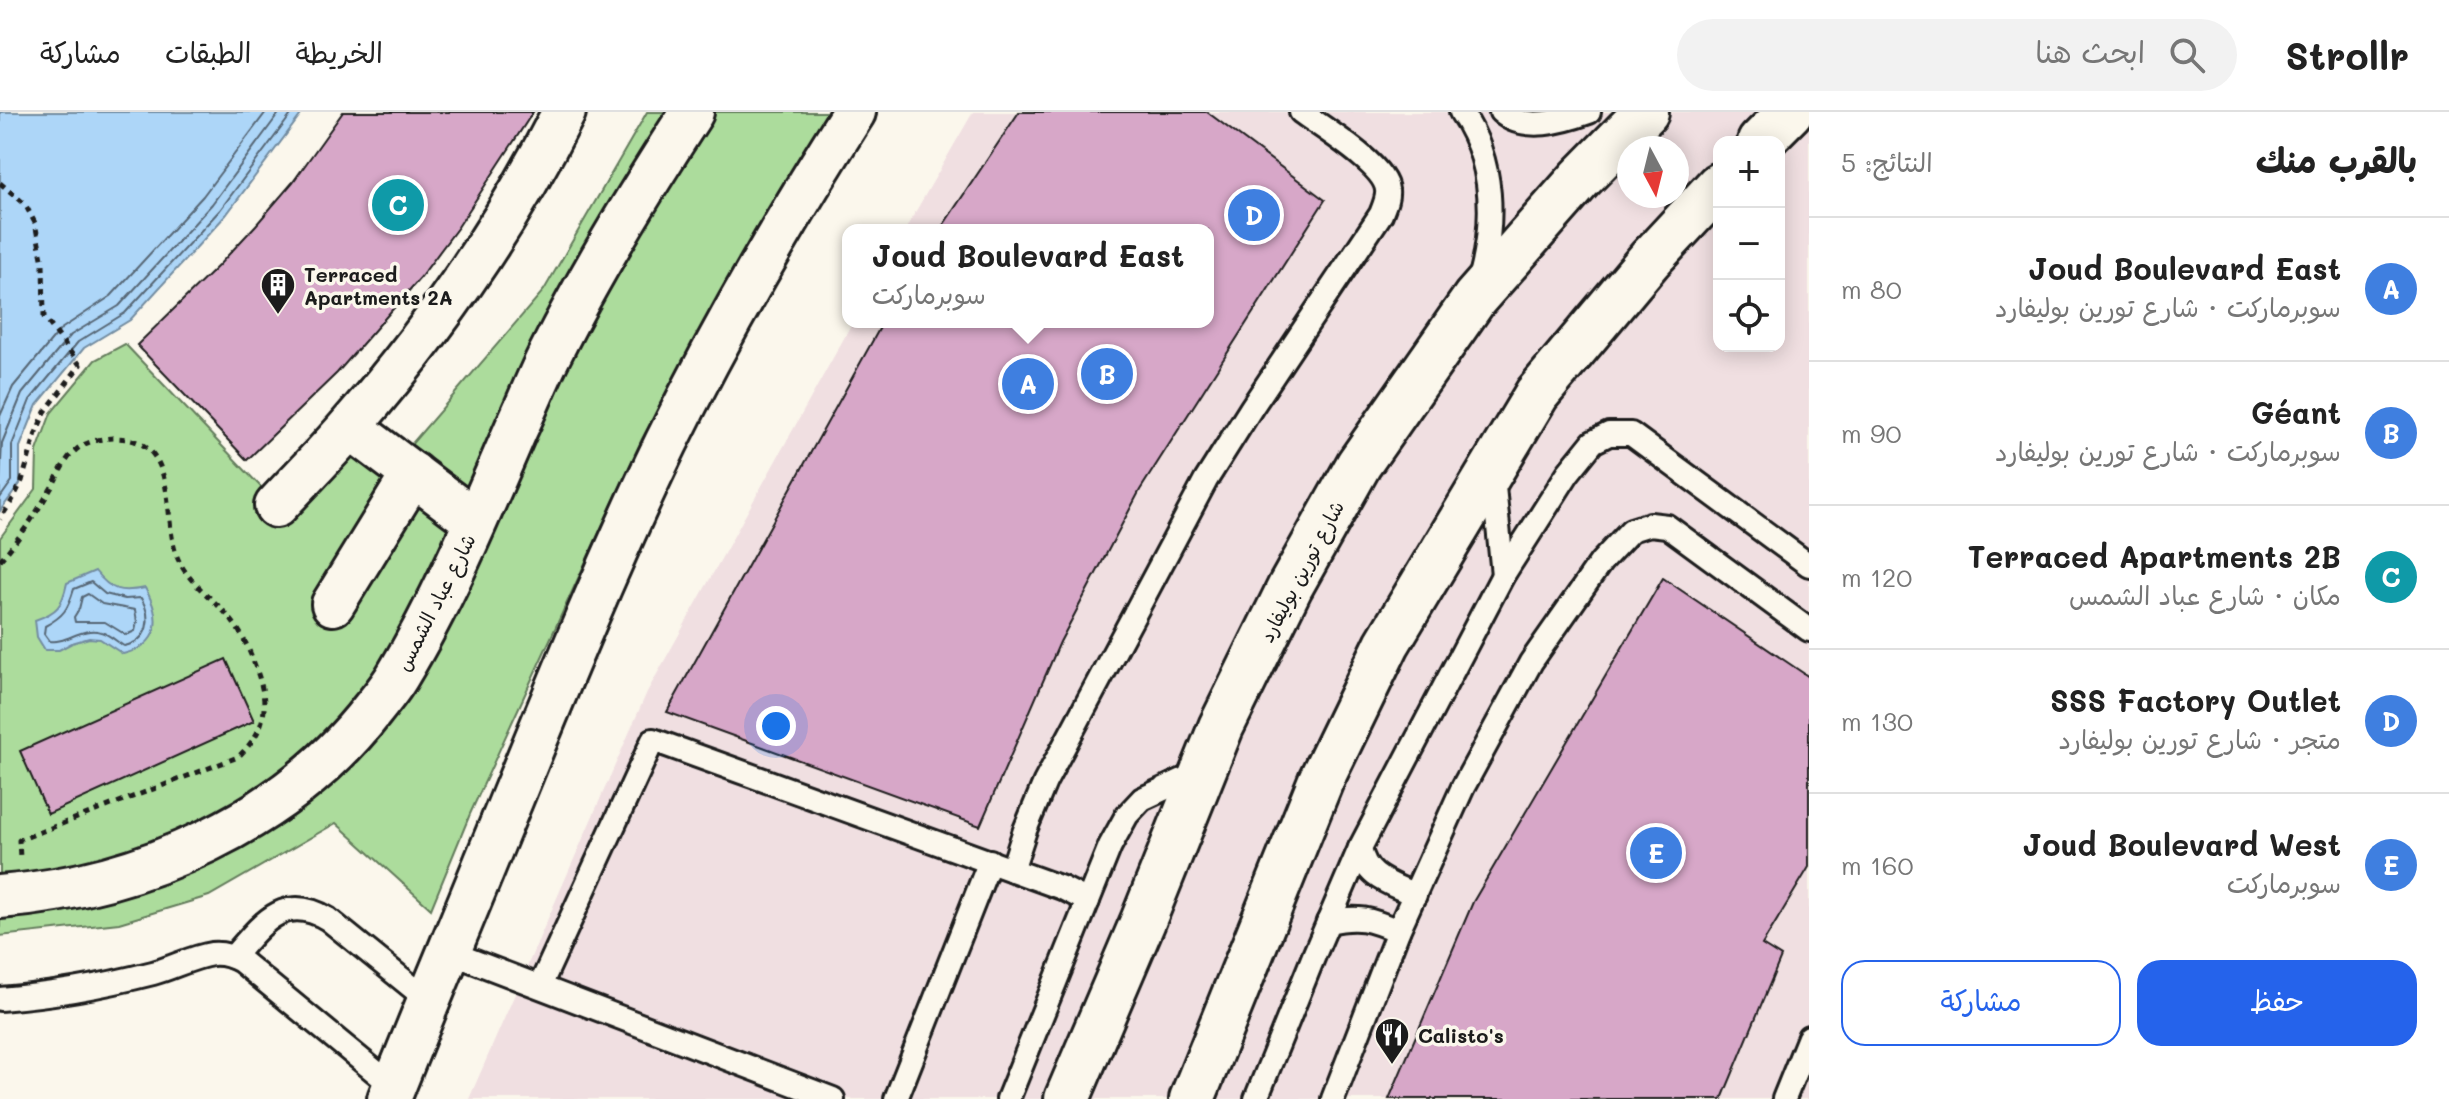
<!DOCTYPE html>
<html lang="ar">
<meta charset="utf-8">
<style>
:root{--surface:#fff;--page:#f2f2f2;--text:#222;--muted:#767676;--line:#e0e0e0;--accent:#2563eb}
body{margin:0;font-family:Mali,"Playpen Sans Arabic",sans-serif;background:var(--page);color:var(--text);direction:rtl}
.controls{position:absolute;right:24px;top:24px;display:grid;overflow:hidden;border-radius:16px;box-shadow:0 4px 20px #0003}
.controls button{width:72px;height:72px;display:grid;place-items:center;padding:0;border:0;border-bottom:2px solid var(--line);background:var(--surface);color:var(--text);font:40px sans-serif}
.compass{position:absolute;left:1617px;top:24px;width:72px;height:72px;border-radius:50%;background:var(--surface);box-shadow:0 4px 20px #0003;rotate:173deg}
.you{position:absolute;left:776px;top:614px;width:28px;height:28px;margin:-20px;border:6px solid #fff;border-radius:50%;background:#1a73e8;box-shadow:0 0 0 12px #1a73e833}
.badge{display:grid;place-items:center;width:52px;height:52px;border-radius:50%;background:var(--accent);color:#fff;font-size:26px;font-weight:700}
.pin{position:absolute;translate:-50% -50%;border:4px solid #fff;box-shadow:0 2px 8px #0006}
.popup{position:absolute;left:842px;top:112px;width:372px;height:104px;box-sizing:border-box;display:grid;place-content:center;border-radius:16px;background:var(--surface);filter:drop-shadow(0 2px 6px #0005);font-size:26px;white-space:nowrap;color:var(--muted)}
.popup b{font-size:30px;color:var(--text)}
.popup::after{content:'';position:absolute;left:50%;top:100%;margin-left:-16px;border:16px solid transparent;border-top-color:var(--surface)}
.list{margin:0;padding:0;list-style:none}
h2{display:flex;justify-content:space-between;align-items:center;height:104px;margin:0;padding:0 32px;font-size:34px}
h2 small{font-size:26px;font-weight:400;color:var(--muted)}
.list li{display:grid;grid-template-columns:52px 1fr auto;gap:24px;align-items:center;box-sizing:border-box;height:144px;padding:0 32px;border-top:2px solid var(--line)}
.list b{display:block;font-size:30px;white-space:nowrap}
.list p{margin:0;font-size:26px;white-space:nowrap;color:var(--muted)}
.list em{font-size:26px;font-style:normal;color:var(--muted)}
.actions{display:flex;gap:16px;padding:24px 32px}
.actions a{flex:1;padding:18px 0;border:2px solid var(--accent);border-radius:24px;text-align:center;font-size:28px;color:var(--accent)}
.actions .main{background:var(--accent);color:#fff}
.icon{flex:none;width:44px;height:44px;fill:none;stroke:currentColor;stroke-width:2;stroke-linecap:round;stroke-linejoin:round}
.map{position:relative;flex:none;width:1809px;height:987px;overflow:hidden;direction:ltr}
header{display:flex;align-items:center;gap:48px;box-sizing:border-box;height:112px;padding:0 40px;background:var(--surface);border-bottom:2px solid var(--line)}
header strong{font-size:38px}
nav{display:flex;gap:44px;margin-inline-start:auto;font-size:28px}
.search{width:560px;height:72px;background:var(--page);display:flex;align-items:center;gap:20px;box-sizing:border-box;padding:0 28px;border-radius:44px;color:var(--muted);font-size:30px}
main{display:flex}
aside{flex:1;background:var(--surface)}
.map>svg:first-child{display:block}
.built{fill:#f0dfe1;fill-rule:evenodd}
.green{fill:#acdc9c;stroke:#647c5c;stroke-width:2}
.water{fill:#add6f8;stroke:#738ca0;stroke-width:2}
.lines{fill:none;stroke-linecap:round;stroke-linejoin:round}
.shore{stroke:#566674;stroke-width:2}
.building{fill:#d7a7c8;stroke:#1c1c1c;stroke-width:2}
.lane-casing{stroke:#1c1c1c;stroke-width:28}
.street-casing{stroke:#1c1c1c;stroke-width:48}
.secondary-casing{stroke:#1c1c1c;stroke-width:50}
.path{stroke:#1c1c1c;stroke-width:5;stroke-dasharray:6 6;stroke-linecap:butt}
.lane{stroke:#fbf7ec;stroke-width:22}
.street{stroke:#fbf7ec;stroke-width:42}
.secondary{stroke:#fbf7ec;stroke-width:44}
.labels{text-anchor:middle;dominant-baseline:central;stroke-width:7;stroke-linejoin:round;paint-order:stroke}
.poi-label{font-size:20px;font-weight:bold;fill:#1c1c1c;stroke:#fbf7ec;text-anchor:start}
.street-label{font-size:20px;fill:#1c1c1c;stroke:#fbf7ec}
</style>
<header>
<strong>Strollr</strong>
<div class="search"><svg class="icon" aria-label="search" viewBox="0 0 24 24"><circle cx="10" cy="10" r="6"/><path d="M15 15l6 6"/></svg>ابحث هنا</div>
<nav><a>الخريطة</a><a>الطبقات</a><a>مشاركة</a></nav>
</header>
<main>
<aside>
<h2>بالقرب منك<small>النتائج: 5</small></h2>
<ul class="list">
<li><span class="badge" style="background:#3f7fe0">A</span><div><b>Joud Boulevard East</b><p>سوبرماركت · شارع تورين بوليفارد</p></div><em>80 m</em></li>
<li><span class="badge" style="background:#3f7fe0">B</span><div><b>Géant</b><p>سوبرماركت · شارع تورين بوليفارد</p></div><em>90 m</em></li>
<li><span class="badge" style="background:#0f9aa8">C</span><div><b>Terraced Apartments 2B</b><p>مكان · شارع عباد الشمس</p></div><em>120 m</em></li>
<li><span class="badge" style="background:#3f7fe0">D</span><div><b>SSS Factory Outlet</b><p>متجر · شارع تورين بوليفارد</p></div><em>130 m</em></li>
<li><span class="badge" style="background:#3f7fe0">E</span><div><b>Joud Boulevard West</b><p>سوبرماركت</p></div><em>160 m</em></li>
</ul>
<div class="actions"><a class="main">حفظ</a><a>مشاركة</a></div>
</aside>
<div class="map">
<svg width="1809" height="987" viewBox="0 0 1809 987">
<rect width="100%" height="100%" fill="#fbf7ec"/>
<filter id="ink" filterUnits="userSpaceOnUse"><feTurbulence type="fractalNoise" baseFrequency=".0125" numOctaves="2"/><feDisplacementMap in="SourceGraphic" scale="16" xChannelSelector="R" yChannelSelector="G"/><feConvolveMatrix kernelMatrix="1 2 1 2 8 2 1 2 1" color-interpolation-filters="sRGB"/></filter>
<g filter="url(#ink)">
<path class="built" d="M973,0H1809V987H469L647,580L853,210H1208V118H905ZM1719,30H1779V234H1719ZM1629,36H1677V84H1629Z"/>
<g class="green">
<polygon points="647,0 686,0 472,391 409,335 544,178"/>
<polygon points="711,0 830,0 642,327 470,702 431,797 336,711 209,784 119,811 0,824 0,792 136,768 352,643 566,247"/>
<polygon points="125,232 280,395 361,321 462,412 336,628 238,699 130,747 0,770 0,426 36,377 37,339 51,301 95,248"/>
</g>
<g class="water">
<polygon points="0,0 303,0 226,103 130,208 84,236 37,293 20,335 20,372 0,399"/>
<path d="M95,459C111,479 120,481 145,476C162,506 161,533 123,542L100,527L89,526L72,531L59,538H45L37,525L35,508C58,500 62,494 67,471Z"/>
</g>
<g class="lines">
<g class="shore">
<polyline points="0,304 13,275 61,217 111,184 203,84 266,0"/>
<polyline points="0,369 2,331 22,282 71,223 119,194 212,92 280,0"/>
<polyline points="0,386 12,369 12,333 30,288 78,230 125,201 220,98 293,0"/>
<path d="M91,470L105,482L125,487L141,486C153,506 149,529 124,534C117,530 109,522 101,520C82,514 66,532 49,529L44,522L45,514C64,504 68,497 74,477Z"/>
<polygon points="88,482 102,492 135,498 137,510 135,519 126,523 105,510 75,510 74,505 79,497 82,485"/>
</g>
</g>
<g class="building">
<polygon points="343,0 533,0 458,115 420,166 337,261 247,348 137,233 218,154 256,113 293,70"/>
<polygon points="1019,0 1207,0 1325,88 1140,378 1060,530 980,714 667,600 883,210 1208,210 1208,118 940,118"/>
<polygon points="1663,466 1809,565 1809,755 1762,833 1781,845 1722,987 1389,987 1473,790"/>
<polygon points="226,547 254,609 48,702 20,639"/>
</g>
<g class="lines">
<defs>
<g id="lane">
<path d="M1461,0C1495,50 1495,111 1480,168"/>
<path d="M1501,0C1524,21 1564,9 1589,0"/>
<polyline points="1493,365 1503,463"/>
<path d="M1360,736C1365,766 1390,771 1415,783"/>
<path d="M1012,758L1025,718L1045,670L1206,368L1252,295L1381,102C1384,94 1388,86 1387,78C1385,53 1321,15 1301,0"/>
<path d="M1328,810C1358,803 1370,807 1398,819"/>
<polyline points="449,840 833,987"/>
<path d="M233,845C261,813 283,780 328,807L429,889"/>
<polyline points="540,874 653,628 1062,776 1088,789"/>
<path d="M0,887C52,883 102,874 153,861C172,856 192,845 212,842C222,841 232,844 241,849L394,975"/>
<polyline points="896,987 990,749"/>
<polyline points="1008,987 1110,734 1127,703 1142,687 1200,660"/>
<polyline points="1256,987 1315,841 1360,736 1503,463 1568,361 1593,330 1609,322 1631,322 1809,453"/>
<polyline points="1333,987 1398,819 1463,675 1531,550 1601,450 1631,418 1650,412 1667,414 1809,518"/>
<polyline points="1784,987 1809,925"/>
</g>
<g id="street">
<polyline points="350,315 475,409"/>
<path d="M276,394C301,367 327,341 351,313C434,218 507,113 564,0"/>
<polyline points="333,492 413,362"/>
<path d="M0,785C140,774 286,710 373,597C382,586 391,575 398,563C445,485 480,400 516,317C528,292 538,265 551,240C592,158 642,77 692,0"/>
<path d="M389,987C423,901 459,816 494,730C549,596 603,461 666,331C722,217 786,107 854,0"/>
</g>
<g id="secondary">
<polyline points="1760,30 1790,0"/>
<polyline points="1067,987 1143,809 1221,615 1290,475 1359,352 1475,186 1580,67 1646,0"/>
<polyline points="1192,987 1321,668 1387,532 1537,282 1650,147 1719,73"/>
</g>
</defs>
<use href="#lane" class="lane-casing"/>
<use href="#street" class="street-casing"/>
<use href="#secondary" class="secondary-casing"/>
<g class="path">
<polyline points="0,71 25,92 35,111 43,151 44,205 80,253 45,300 36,321 22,369 12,389 0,407"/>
<path d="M0,448C20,426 38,399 53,373C60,360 65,347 76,338C86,329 103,326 116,326C183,327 160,411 179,449C190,472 212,485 228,504C240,518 248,534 254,551C269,590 270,614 238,645L19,728L20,746"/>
</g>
<use href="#lane" class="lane"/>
<use href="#street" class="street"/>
<use href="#secondary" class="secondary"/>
</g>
</g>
<defs>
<symbol id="building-pin" viewBox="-11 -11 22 30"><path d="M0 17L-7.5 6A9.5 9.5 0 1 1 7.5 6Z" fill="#1c1c1c" stroke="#fbf7ec"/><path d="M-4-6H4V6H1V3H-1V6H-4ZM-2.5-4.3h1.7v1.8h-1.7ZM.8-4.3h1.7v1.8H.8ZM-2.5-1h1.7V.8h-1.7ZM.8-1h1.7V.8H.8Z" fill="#fff"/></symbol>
<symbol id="restaurant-pin" viewBox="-11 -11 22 30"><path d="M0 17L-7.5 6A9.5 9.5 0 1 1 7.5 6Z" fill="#1c1c1c" stroke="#fbf7ec"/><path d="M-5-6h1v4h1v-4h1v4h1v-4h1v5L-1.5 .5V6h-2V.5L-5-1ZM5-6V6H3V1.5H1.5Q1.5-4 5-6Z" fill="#fff"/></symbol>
</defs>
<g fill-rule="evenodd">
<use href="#building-pin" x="258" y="153" width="40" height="54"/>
<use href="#restaurant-pin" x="1372" y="903" width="40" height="54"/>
</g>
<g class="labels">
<g class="poi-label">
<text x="304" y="162">Terraced<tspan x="304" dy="23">Apartments 2A</tspan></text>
<text x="1418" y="923">Calisto's</text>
</g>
<g class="street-label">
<text transform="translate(1301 459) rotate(-62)">شارع تورين بوليفارد</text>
<text transform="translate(435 490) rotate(-63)">شارع عباد الشمس</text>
</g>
</g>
</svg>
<div class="controls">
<button>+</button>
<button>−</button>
<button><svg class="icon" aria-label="locate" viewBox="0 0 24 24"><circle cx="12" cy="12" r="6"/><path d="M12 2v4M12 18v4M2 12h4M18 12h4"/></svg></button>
</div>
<svg class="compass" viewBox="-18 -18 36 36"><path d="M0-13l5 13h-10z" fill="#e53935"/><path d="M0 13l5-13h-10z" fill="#767676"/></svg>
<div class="you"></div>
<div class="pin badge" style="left:1028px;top:272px;background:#3f7fe0">A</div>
<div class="popup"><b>Joud Boulevard East</b>سوبرماركت</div>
<div class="pin badge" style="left:1107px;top:262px;background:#3f7fe0">B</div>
<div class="pin badge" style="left:398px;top:93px;background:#0f9aa8">C</div>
<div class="pin badge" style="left:1254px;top:103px;background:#3f7fe0">D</div>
<div class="pin badge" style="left:1656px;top:741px;background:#3f7fe0">E</div>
</div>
</main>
